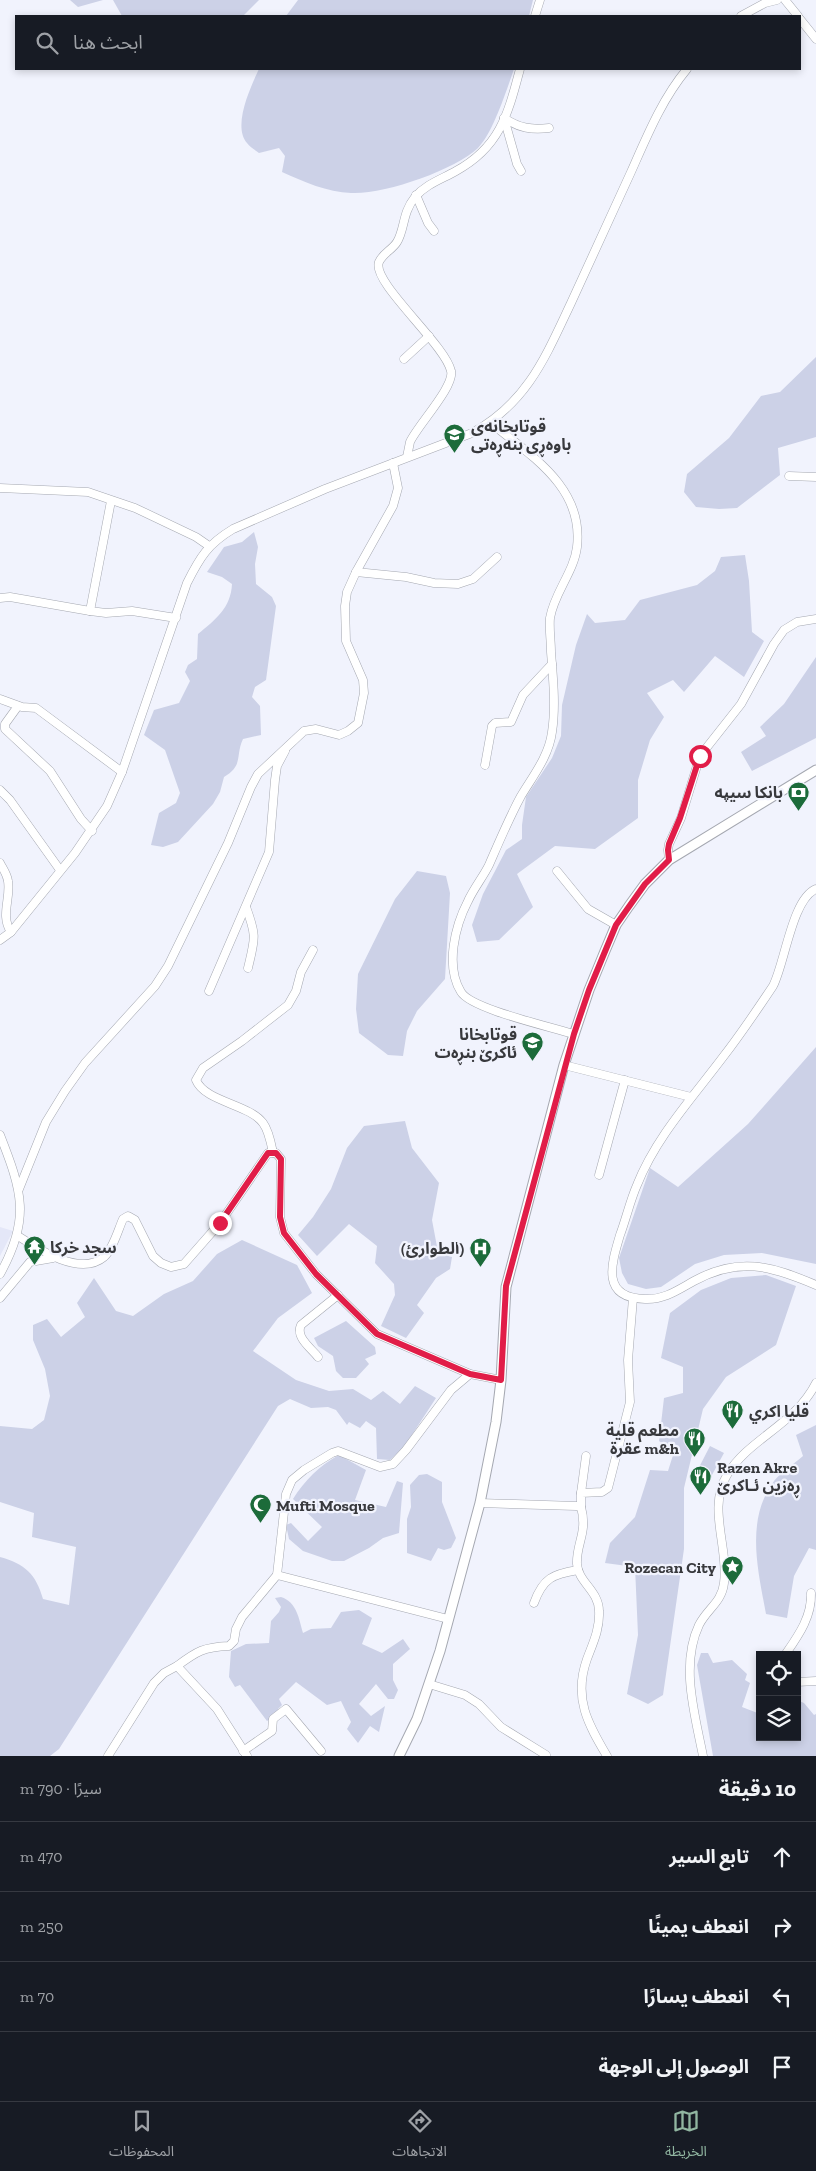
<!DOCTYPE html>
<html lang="ar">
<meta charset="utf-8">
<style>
:root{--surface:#171b24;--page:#20242c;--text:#f1f3f6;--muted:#9ea1a6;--line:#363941;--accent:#91b6a1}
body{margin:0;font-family:"Zilla Slab","Noto Sans Arabic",serif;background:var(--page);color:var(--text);direction:rtl}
.controls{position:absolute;right:15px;bottom:15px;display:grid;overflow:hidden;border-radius:0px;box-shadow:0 2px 8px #0003}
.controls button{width:45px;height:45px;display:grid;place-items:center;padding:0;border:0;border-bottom:1px solid var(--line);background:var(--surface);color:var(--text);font:25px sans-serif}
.stop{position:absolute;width:15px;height:15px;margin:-11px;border:4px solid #e11d48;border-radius:50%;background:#fff}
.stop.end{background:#e11d48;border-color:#fff;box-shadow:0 1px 5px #0008}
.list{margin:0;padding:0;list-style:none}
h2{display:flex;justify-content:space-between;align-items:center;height:65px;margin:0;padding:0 20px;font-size:21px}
h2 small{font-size:16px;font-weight:400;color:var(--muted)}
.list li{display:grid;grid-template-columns:32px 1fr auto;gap:15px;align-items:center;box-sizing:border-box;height:70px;padding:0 20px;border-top:1px solid var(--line)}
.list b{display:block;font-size:19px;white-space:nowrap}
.list em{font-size:16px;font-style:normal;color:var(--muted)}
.icon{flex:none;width:28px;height:28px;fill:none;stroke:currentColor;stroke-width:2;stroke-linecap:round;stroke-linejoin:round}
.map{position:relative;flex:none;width:816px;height:1756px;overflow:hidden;direction:ltr}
.search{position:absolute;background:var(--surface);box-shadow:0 2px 8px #0003;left:15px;right:15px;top:15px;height:55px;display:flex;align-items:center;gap:12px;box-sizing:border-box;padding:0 18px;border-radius:0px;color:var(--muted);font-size:19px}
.sheet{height:345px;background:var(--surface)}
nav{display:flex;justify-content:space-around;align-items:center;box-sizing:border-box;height:70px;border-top:1px solid var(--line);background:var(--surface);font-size:14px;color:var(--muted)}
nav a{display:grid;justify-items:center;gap:2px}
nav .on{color:var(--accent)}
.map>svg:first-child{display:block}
.built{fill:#e4e7f8}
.green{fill:#ccd1e7}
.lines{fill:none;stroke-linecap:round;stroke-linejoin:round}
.minor-casing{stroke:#a5a8b1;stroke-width:9}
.tertiary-casing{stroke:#a5a8b1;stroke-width:11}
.minor{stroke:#fff;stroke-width:8}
.tertiary{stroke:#fff;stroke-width:9}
.route{stroke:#e11d48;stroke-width:6}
.labels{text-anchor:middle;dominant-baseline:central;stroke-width:4.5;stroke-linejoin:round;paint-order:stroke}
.poi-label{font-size:16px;font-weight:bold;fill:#38393d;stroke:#f1f3fd;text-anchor:start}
</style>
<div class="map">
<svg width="816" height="1756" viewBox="0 0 816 1756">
<rect width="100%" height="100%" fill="#f1f3fd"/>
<polygon class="built" points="0,1227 13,1231 0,1256"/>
<g class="green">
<polygon points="70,0 103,0 78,7"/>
<polygon points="113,0 259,0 243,16 122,16"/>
<polygon points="298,0 533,0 529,16 286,16"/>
<path d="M259,69H514C507,89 493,133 478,148C455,170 383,195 351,193C327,192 304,182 282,172L285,156L279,148L259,153C255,150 250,147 247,143C232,126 251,86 259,69Z"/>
<polygon points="816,357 816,437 778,448 780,475 737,508 719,509 696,507 684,492 687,474 729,438 761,396 780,392"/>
<path d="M254,532L258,547L255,564L256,584L272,597L276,606L266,680L255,687L252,697L260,706L261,735L243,739C235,756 244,765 224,777L220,792L213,804L178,842L163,847L151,845L159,813L176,803L180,793L165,750L144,735L154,710L179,703L190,681L185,672L188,665L197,659L198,634C215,620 231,608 232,584L222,577L207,572L224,547L242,542Z"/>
<polygon points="745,555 749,581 752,632 764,641 744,677 715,656 684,692 673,680 647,693 664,717 650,740 638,780 638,818 595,849 555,846 517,874 533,907 499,940 477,942 472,925 483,894 506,850 522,839 522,825 526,797 552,758 561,736 562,705 576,645 587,614 595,623 625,620 640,600 697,585 715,571 721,557"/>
<polygon points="816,657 816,738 752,771 741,752 766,736 760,727 784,704"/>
<polygon points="417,871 446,876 450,893 445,979 417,1011 407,1031 403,1056 388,1055 359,1033 356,1009 358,974 395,899"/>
<polygon points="816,1047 816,1264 762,1253 724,1255 695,1264 661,1287 646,1289 628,1284 622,1273 619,1258 650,1168 678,1187 748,1124"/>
<polygon points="405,1121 412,1148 439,1183 432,1220 438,1252 452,1257 450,1269 436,1278 417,1305 424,1313 406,1338 381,1326 395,1295 394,1284 375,1263 377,1246 349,1224 317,1256 298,1235 313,1217 331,1189 347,1148 364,1126"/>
<path d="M242,1240L297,1265L312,1293L278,1318L253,1351L296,1380L329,1391L353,1389L371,1400L383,1391L400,1404L415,1386L436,1398L404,1447L390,1460L377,1459L376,1428L366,1421L360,1428L349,1422L347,1425L336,1410L328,1407L311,1408L290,1399L278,1406L59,1749L50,1756H0V1557C25,1564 36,1574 43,1599L69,1605L76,1547L32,1537L34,1513L0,1502V1426L32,1429L44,1420L50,1396L45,1369L33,1340V1325L47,1319L61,1337L85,1317L77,1303L94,1278L116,1311L133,1316L164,1294L193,1281L217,1254Z"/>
<polygon points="766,1275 796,1286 776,1345 726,1377 703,1409 684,1488 684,1549 663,1695 648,1704 627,1694 638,1635 635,1567 605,1563 610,1543 635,1517 650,1470 668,1471 674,1452 659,1441 664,1398 683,1393 683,1367 661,1358 670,1313 701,1290 731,1278"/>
<polygon points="346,1321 375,1347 376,1354 365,1359 369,1364 356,1378 343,1378 336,1371 333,1356 318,1346 314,1338"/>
<path d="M816,1425V1550L809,1548L794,1576L787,1618L766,1614C758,1570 745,1520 774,1481C781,1472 794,1464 803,1456L796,1435Z"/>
<polygon points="710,1446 724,1453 707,1484 693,1479"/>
<path d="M339,1455L366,1470L355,1500L386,1507L397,1481L403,1483L399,1533L383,1538L369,1548L344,1561H332L303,1551L289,1539L286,1525L291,1523L308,1541L322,1527L293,1499C305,1480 319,1466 339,1455Z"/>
<polygon points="427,1474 442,1482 442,1502 456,1538 451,1548 444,1550 438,1548 431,1561 407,1553 407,1519 411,1507 410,1485 419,1475"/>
<path d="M281,1597C297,1602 299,1619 303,1633L311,1629L331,1628L341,1612L359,1610L372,1618L362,1644L382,1653L403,1639L410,1649L393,1664V1680L398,1690L394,1699H388L376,1684L359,1704L371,1716L385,1706L379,1732L370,1726L358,1743L347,1729L351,1722L341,1701L327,1705L296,1682L279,1699L282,1705L278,1709L279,1712L267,1721L240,1685L235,1687L229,1677L231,1651L246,1644L269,1643L271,1621L279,1612L281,1607L275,1598Z"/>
<polygon points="701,1653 708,1653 713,1663 732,1660 747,1674 745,1680 750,1683 742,1707 760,1714 760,1737 797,1737 797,1700 804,1703 814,1715 816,1714 816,1756 713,1756 697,1665"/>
</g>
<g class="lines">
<defs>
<g id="minor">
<polyline points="785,0 798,16"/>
<polyline points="535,16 540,0"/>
<polyline points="741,16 765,3 777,0"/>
<polyline points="800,19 816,39"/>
<polyline points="504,118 517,164 521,171"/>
<path d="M504,118C519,128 531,130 549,128"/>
<polyline points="416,195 428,223 434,231"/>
<polyline points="404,359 429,336"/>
<path d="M491,423C531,456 584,487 577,547C574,572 554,593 550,618C549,629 551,641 551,652C553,678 556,706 552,732C549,756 533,776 521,796C509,818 499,842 489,865C483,877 474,888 468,901C455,926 445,966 461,992C471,1009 552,1027 573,1034"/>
<path d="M407,457C408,452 409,447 410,442C417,426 455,386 451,371C445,344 371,282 379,262C383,253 392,250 397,242C405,229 402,213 415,197C426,184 442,179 456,171C500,147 508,114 520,69"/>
<polyline points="789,476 816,477"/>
<polyline points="0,488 88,492 135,508 196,537 209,546"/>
<polyline points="356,572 406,577 434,583 458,584 473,579 497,557"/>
<polyline points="0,598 10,597 90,611 106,613 132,611 176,618"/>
<polyline points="90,611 111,501"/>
<polyline points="0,699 22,707 36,708 122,772"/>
<polyline points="18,706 5,724 5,729 50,771 81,819 92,831"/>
<polyline points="485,765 492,726 495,723 511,722 523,695 552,664"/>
<polyline points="0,790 10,800 60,870"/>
<polyline points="669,860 668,850 669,844 681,818 700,756 741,704 774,644 784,630 797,622 816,619"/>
<path d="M0,863C3,869 7,874 8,881C11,898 0,916 11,932"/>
<polyline points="557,871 588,909 616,925"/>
<path d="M816,889C792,899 785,963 773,986C757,1010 741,1034 723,1057C693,1097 656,1137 637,1185C630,1201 626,1219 620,1235C611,1265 601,1298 645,1299C664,1300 678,1290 694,1281C739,1256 771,1266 816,1285"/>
<path d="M246,907C257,937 255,938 248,968"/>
<path d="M0,940L11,932L75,853L107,806L122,772L187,583C200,557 208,544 233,529L325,489L472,433C527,403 545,358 571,303C591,259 611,215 631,172C647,136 662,99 687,69"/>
<polyline points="209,991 269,852 275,780 277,766 285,751"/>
<polyline points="564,1065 691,1097"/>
<path d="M0,1135C22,1191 31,1219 0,1274"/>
<path d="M273,1153C271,1143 269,1131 263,1123C249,1104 205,1102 196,1080L203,1068L242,1041L288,1005L296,991L301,972L313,950"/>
<polyline points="599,1175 625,1080"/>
<polyline points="19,1189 46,1122 65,1091 85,1063 155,986 168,966 228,843 251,787 258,774 304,731 316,729 339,735 348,731 358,723 364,693 363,680 346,641 345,606 347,592 356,572 393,506 398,488 393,463"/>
<path d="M18,1236C38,1249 80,1277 104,1257C113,1249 118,1230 123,1219L128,1216L135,1220L153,1256L161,1263L171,1267L184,1264L220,1223L268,1153H276L281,1159L280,1217L284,1233L316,1274L377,1334L470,1374L501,1380"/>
<polyline points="0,1298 30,1262 53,1258"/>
<path d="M318,1357C311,1348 295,1337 301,1325L338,1295"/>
<polyline points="581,1493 586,1456"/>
<path d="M480,1503L576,1506L581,1507C588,1533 576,1543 577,1564C578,1582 599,1591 599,1611C600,1629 593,1643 587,1659C573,1698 588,1724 607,1756"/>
<polyline points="581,1507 581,1493 602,1492 608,1488 630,1402 628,1360 633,1298"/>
<polyline points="277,1575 448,1619"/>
<path d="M534,1603C543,1578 553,1574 578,1570"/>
<path d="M785,1655C798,1636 812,1617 811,1593"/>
<polyline points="797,1682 816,1681"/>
<polyline points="429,1684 465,1695 479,1704 501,1727 546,1755"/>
<polyline points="243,1751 272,1731 273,1719 286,1709 321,1751"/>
<polyline points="108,1756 154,1683 164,1673 177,1666"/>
<path d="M247,1756L217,1709L177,1666C197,1651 204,1647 229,1646L234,1641L236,1629L242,1617L277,1575L286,1494L292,1480L304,1470L332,1453L338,1451L380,1467L393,1464L406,1450L451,1390L470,1374"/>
<path d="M703,1756C695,1715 680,1665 699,1625C707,1609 722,1602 724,1583C729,1548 707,1508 727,1475C748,1439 795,1425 816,1383"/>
</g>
<polyline id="tertiary" points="399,1756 417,1719 440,1651 480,1503 496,1422 501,1380 506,1287 564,1065 589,990 605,951 616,925 629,906 645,884 669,860 816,770"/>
</defs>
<use href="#minor" class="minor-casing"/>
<use href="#tertiary" class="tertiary-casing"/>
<use href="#minor" class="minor"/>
<use href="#tertiary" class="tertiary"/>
</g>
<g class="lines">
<polyline class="route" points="220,1223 268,1153 276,1153 281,1159 280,1217 284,1233 316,1274 377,1334 470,1374 501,1380 506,1286 574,1034 589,990 616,925 645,884 669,860 668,850 669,844 680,818 700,756"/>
</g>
<defs>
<symbol id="school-pin" viewBox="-11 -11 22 30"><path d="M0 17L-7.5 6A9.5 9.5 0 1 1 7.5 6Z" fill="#1c6b3a" stroke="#f1f3fd"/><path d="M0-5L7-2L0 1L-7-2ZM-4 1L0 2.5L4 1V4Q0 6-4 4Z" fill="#fff"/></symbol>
<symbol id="bank-pin" viewBox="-11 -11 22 30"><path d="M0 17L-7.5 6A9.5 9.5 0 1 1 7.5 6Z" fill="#1c6b3a" stroke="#f1f3fd"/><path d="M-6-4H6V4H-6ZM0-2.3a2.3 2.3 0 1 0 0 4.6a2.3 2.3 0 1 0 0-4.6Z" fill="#fff"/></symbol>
<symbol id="temple-pin" viewBox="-11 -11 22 30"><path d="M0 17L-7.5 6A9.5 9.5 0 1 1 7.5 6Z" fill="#1c6b3a" stroke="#f1f3fd"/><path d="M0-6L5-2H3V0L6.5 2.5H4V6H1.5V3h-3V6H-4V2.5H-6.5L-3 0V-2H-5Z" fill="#fff"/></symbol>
<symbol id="hospital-pin" viewBox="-11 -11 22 30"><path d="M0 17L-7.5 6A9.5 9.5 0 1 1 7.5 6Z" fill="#1c6b3a" stroke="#f1f3fd"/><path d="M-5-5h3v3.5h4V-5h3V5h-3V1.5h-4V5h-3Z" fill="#fff"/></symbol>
<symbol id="restaurant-pin" viewBox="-11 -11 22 30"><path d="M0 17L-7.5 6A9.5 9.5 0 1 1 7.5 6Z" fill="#1c6b3a" stroke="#f1f3fd"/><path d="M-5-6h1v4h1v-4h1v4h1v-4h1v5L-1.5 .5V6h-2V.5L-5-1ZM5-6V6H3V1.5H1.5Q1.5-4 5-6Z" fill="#fff"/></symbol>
<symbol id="mosque-pin" viewBox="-11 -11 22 30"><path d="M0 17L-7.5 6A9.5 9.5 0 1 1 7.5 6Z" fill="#1c6b3a" stroke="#f1f3fd"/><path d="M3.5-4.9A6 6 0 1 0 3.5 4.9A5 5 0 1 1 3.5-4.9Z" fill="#fff"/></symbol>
<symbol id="sight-pin" viewBox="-11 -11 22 30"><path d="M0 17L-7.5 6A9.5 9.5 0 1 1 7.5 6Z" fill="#1c6b3a" stroke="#f1f3fd"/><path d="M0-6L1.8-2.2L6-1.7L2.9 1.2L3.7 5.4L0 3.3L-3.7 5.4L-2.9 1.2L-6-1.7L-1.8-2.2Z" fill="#fff"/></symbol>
</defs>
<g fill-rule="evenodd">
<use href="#school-pin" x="442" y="422" width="25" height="34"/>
<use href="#bank-pin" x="786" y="780" width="25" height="34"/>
<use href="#school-pin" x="520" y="1030" width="25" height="34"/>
<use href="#temple-pin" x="22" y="1234" width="25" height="34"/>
<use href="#hospital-pin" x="468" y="1236" width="25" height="34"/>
<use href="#restaurant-pin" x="720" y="1398" width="25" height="34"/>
<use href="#restaurant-pin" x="682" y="1426" width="25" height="34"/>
<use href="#restaurant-pin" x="688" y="1464" width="25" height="34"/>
<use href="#mosque-pin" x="248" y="1492" width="25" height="34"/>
<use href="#sight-pin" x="720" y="1554" width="25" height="34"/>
</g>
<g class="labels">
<g class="poi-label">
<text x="471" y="426">قوتابخانەی<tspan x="471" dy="18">باوەڕی بنەڕەتی</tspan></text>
<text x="783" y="792" text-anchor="end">بانکا سیپە</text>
<text x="517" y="1034" text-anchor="end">قوتابخانا<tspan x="517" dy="18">ئاکرێ بنڕەت</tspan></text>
<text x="50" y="1247">سجد خركا</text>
<text x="464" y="1248" text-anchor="end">(الطوارئ)</text>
<text x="749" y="1411">قليا اكري</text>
<text x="679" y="1430" text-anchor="end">مطعم قلية<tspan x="679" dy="18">عقرة m&amp;h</tspan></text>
<text x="717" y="1467">Razen Akre<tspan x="717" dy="18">ڕەزین ئـاکرێ</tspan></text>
<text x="276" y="1505">Mufti Mosque</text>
<text x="716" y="1567" text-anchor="end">Rozecan City</text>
</g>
</g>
</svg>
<div class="controls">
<button><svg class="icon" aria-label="locate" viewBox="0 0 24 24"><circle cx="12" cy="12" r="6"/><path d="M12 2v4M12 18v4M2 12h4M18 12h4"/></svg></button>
<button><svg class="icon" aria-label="layers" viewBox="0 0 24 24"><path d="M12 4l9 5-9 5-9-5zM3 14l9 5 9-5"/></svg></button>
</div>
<div class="stop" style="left:700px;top:756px"></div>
<div class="stop end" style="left:220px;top:1223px"></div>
<div class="search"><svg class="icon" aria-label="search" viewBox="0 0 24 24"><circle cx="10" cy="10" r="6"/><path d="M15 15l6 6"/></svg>ابحث هنا</div>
</div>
<section class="sheet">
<h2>10 دقيقة<small>سيرًا · 790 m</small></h2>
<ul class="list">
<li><svg class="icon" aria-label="ahead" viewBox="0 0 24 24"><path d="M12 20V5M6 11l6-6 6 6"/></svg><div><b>تابع السير</b></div><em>470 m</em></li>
<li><svg class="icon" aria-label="right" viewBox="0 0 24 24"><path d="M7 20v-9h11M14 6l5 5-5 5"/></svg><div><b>انعطف يمينًا</b></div><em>250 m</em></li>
<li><svg class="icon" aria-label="left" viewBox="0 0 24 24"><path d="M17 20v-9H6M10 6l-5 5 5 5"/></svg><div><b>انعطف يسارًا</b></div><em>70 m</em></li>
<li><svg class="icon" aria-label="arrive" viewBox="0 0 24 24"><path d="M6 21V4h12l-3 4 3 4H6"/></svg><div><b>الوصول إلى الوجهة</b></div></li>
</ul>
</section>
<nav>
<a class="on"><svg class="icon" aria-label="map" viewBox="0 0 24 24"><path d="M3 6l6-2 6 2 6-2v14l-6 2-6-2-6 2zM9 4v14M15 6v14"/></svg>الخريطة</a>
<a><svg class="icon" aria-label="directions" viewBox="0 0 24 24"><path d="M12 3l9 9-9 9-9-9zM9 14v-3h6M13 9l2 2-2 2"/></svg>الاتجاهات</a>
<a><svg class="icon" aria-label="saved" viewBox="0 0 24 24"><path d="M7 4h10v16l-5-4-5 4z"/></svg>المحفوظات</a>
</nav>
